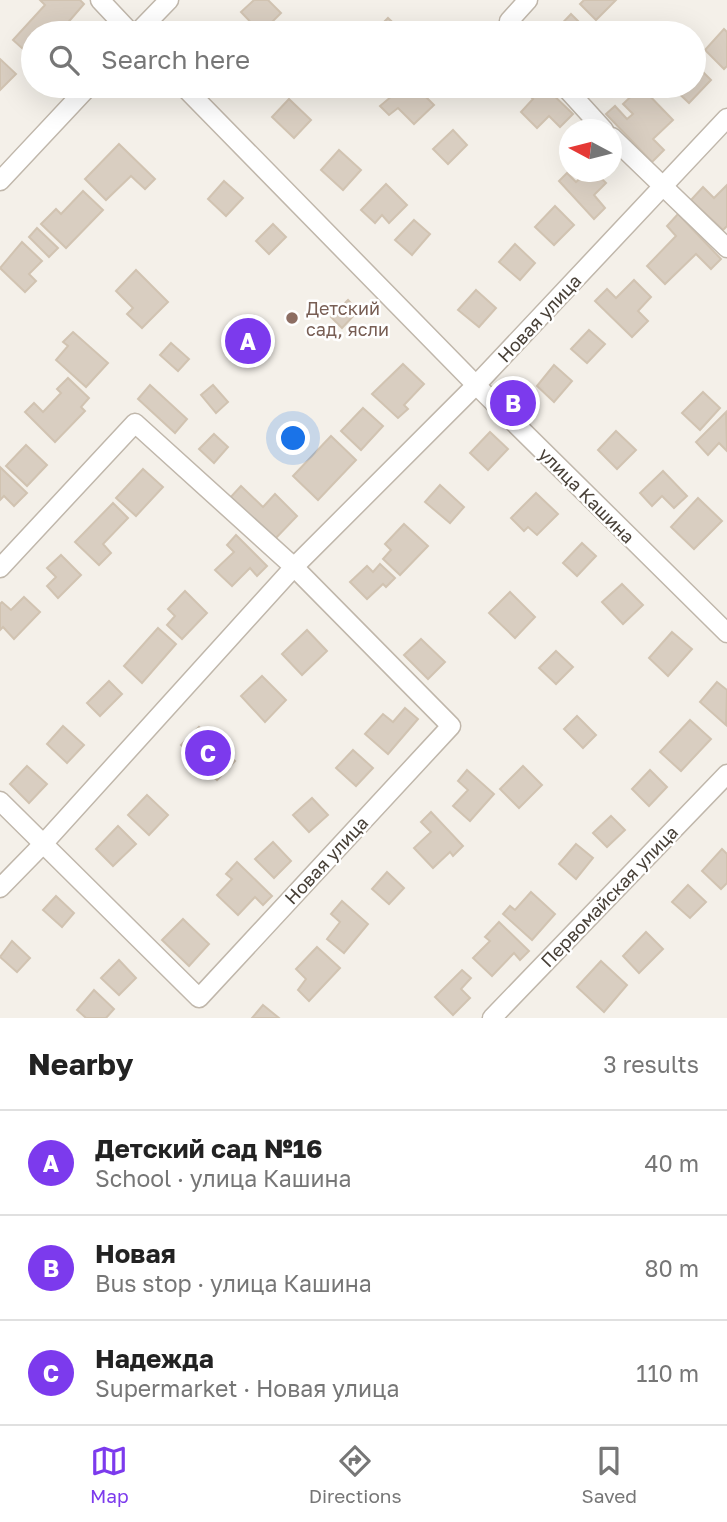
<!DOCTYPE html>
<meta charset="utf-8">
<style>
:root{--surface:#fff;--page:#f6f6f6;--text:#222;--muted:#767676;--line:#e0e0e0;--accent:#7c3aed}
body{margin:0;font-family:"Golos Text",sans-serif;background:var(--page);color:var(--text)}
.compass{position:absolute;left:559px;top:119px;width:63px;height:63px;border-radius:50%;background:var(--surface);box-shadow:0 7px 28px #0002;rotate:277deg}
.you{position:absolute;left:294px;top:439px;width:24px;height:24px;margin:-18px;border:5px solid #fff;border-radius:50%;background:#1a73e8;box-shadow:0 0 0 10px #1a73e833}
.badge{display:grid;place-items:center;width:46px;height:46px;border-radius:50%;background:var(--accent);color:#fff;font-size:23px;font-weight:700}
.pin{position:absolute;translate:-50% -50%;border:4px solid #fff;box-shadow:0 2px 7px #0006}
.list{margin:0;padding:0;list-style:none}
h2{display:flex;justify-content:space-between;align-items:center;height:91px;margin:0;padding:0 28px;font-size:30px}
h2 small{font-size:23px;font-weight:400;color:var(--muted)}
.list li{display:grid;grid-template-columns:46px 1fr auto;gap:21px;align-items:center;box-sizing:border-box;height:105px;padding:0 28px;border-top:2px solid var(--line)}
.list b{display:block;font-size:26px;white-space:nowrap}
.list p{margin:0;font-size:23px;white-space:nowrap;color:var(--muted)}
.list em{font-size:23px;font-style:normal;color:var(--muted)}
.icon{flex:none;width:38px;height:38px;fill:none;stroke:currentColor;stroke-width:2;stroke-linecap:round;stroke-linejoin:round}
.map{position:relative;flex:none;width:727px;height:1018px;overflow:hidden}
.search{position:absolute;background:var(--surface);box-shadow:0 7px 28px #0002;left:21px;right:21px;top:21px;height:77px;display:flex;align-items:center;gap:18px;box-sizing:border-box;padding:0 24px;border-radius:38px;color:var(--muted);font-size:26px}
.sheet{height:406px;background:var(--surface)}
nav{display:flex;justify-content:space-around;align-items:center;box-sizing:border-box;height:98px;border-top:2px solid var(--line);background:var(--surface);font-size:19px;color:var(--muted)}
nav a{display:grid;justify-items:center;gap:4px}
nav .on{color:var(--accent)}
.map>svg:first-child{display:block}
.building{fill:#d9cec1;stroke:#d1c3b1;stroke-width:2}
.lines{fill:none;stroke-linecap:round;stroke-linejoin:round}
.minor-casing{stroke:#c0b7ab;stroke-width:21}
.minor{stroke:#fff;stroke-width:18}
.education-dot{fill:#8d6e63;stroke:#fff;stroke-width:2.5}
.labels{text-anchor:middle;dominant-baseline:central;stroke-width:5;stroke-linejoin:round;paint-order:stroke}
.education-label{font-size:18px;fill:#785e54;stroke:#fff;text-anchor:start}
.street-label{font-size:18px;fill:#484037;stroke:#fff}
</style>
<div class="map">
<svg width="727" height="1018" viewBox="0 0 727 1018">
<rect width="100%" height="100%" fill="#f4f0e9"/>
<g class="building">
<polygon points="40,0 80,0 84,4 59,33 33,33 33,58 13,40 45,5"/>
<polygon points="254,0 268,0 281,13 261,33 241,12"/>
<polygon points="584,0 616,0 596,20 580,4"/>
<polygon points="571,14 588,31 586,33 553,33"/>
<polygon points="388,18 404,33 373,33"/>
<polygon points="724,29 727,32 727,66 724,69 705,50"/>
<polygon points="0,59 16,74 0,90"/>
<polygon points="694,63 711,80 689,103 671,86 694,86"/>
<polygon points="404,86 415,86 434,105 414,124 398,108 389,115 380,106"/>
<polygon points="523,86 544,86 573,114 560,127 549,116 537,128 521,112 533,99 521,87"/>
<polygon points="641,87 673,120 653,139 664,150 652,162 606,114 615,106 627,119 633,114 623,104"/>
<polygon points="289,99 311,120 294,138 272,117"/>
<polygon points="453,130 467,145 448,164 433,149"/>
<polygon points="119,144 155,179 145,189 131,176 106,200 85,179"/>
<polygon points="339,150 361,170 343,190 321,170"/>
<polygon points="587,172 595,172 606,183 594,195 605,208 594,219 559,181 567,173 576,182"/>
<polygon points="224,181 243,198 226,216 208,199"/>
<polygon points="386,184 407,205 389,223 382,215 375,223 361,210"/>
<polygon points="727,185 727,226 723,230 691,200 703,187 714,198"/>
<polygon points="83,191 103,210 66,248 41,224 56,209 61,214"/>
<polygon points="555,206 574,225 554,245 535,227"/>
<polygon points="678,214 721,259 711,269 696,254 665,284 647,266 676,236 667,226"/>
<polygon points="414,220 430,234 412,255 395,240"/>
<polygon points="273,224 286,237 269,254 256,241"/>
<polygon points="37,228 58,248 49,257 29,237"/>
<polygon points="22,242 42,261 29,274 36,281 25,292 0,268"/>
<polygon points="515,244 535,263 520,280 499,262"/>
<polygon points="136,270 168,302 142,328 127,314 133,308 116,291"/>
<polygon points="634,280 651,297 638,311 648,321 632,337 595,301 607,289 616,298"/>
<polygon points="476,290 496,308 479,327 458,310"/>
<polygon points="348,300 358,311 342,328 331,317"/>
<polygon points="589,330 605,344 587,363 571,349"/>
<polygon points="73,332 108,363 86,387 56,360 68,346 63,342"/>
<polygon points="171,343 189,359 178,371 160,355"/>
<polygon points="403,364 424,384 404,405 408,409 398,418 372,394"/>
<polygon points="554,365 572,381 554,402 537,386"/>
<polygon points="68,378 89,398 81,407 85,411 55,442 25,412 34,403 43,412 61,393 57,389"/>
<polygon points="150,385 187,419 175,433 138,399"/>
<polygon points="213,385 228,402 216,413 201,395"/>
<polygon points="703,392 720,408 700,430 682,413"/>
<polygon points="363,408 383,426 361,450 341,431"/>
<polygon points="726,412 727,451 719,443 708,455 696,442"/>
<polygon points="616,431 636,450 617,469 598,450"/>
<polygon points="490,432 508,449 488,470 470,453"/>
<polygon points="214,434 228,447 214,463 199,449"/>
<polygon points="331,436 356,460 318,500 293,476"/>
<polygon points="26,445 47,465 27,486 6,466"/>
<polygon points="0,467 27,493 14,506 4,496 0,500"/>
<polygon points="143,469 163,487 136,516 116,498"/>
<polygon points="663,471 687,496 674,508 662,496 652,506 640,493"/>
<polygon points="440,485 464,507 450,523 425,502"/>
<polygon points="241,486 263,507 275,494 297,516 273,541 229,499"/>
<polygon points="536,493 558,514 537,535 528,527 524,531 511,518"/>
<polygon points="698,498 722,521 694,549 671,527"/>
<polygon points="113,503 128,518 103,544 111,553 99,565 75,542"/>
<polygon points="404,524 428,546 400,575 383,559 391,550 385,544"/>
<polygon points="236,535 267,566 257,576 250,568 232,586 215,570 234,552 227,545"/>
<polygon points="582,543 596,556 577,576 563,563"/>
<polygon points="61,555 81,575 58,598 47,586 56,577 47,568"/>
<polygon points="380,564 395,578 386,587 383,584 367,599 350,582 367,566 373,572"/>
<polygon points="622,584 643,605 623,624 602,602"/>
<polygon points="185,591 207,613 182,639 167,625 175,616 168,609"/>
<polygon points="510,592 535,617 515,638 489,613"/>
<polygon points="24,597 40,612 14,639 3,627 0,630 0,604 2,602 11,610"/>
<polygon points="158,628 176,644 142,683 124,666"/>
<polygon points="307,630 327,651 302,675 282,654"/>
<polygon points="672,632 692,649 668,676 649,658"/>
<polygon points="421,639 445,662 428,679 404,655"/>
<polygon points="556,651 573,667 556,684 539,668"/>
<polygon points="262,676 286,700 265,722 241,696"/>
<polygon points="109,681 122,694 100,716 87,703"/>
<polygon points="717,682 727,690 726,725 700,702"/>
<polygon points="405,708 418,719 388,754 365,734 383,714 393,722"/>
<polygon points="577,716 596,735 583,748 564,729"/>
<polygon points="690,720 711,739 681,771 660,752"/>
<polygon points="63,726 84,745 67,763 47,744"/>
<polygon points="199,727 235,761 217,780 181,745"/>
<polygon points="353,750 373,768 356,786 336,768"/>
<polygon points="27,766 47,784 29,803 10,784"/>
<polygon points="523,766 542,785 519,808 500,789"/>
<polygon points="467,770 494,794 470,821 453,806 468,790 458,781"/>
<polygon points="650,770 667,787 649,806 632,789"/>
<polygon points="147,795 168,815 149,835 128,815"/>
<polygon points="312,798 328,815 309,832 293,815"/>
<polygon points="431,812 463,846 453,856 450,852 433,868 414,848 431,832 421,822"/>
<polygon points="611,816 625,830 607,847 593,833"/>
<polygon points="118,826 136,844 113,866 96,849"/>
<polygon points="273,842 291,861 274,878 255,859"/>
<polygon points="576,844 593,858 576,879 559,864"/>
<polygon points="722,849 727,854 727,883 721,889 702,871"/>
<polygon points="237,862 272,896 263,905 255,897 238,915 217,895 232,879 226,874"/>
<polygon points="387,872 404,888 389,904 372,889"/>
<polygon points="688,885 706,902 690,918 672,902"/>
<polygon points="531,892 555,914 532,940 503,914 510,906 515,910"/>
<polygon points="56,896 74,913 62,927 43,910"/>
<polygon points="342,901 368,924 344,953 327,939 340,922 331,914"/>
<polygon points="183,919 209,944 189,966 162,940"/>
<polygon points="499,922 529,951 520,960 514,953 492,976 473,958 490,941 485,937"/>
<polygon points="646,932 663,949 639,973 623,956"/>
<polygon points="12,941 30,958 17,972 0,957"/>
<polygon points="317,947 340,968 309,1001 298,990 306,979 296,969"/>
<polygon points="119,960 136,978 119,995 101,978"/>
<polygon points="601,961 627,985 604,1012 577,987"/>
<polygon points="462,970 471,978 461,989 470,998 453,1015 435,997"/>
<polygon points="94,990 114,1009 106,1018 86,1018 77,1010"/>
<polygon points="263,1005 279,1018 252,1018"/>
</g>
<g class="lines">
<defs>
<g id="minor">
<polyline points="100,0 131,33"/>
<polyline points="137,33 169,0"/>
<polyline points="519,33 509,21 528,0"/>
<polyline points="183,86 476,385 727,633"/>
<polyline points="564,86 604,130"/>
<polyline points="612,137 727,248"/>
<polyline points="0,181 89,86"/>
<polyline points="0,568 135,423 294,567 451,726 199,998 0,801"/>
<polyline points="0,888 44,843 294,567 476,385 727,118"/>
<polyline points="492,1018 727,774"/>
</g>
</defs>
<use href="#minor" class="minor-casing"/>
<use href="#minor" class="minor"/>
</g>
<circle class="education-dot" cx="292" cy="318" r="7"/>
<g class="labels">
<g class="education-label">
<text x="306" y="308">Детский<tspan x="306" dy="21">сад, ясли</tspan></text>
</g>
<g class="street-label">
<text transform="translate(539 318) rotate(-47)">Новая улица</text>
<text transform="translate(587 495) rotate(45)">улица Кашина</text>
<text transform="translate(326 860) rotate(-47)">Новая улица</text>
<text transform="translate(609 896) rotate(-46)">Первомайская улица</text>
</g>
</g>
</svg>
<svg class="compass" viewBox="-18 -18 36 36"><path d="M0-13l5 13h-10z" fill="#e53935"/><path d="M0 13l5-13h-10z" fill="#767676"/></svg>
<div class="you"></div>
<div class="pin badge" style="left:248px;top:341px">A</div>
<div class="pin badge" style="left:513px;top:403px">B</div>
<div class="pin badge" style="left:208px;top:753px">C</div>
<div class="search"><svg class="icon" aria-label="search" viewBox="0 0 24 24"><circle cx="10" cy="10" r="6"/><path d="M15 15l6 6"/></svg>Search here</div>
</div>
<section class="sheet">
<h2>Nearby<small>3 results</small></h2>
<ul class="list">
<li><span class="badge">A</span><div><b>Детский сад №16</b><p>School · улица Кашина</p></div><em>40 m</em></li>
<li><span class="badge">B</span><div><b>Новая</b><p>Bus stop · улица Кашина</p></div><em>80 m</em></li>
<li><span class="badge">C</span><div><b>Надежда</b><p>Supermarket · Новая улица</p></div><em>110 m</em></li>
</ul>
</section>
<nav>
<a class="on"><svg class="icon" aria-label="map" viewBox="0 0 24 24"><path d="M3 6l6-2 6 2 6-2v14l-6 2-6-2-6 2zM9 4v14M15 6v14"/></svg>Map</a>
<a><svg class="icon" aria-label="directions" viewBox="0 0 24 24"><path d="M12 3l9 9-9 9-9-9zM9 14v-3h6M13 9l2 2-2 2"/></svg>Directions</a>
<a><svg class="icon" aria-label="saved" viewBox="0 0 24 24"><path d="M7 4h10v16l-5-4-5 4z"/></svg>Saved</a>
</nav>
